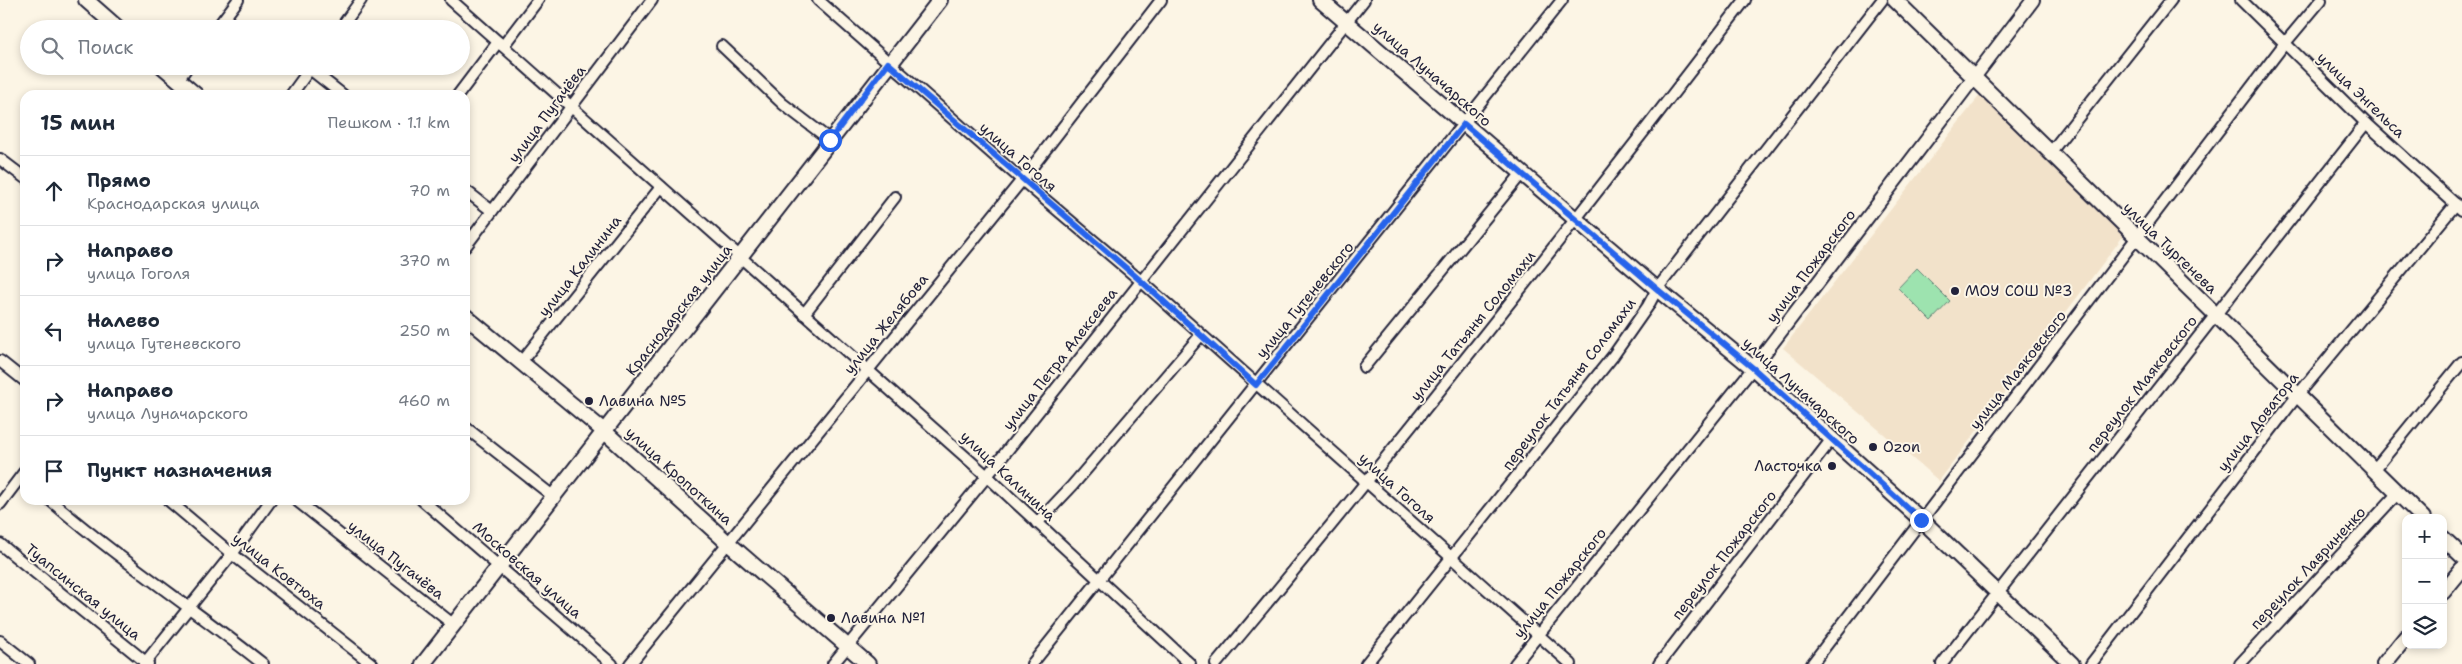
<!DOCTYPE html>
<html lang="ru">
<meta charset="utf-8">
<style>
:root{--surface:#fff;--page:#f6f6f7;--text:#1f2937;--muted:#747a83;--line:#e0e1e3}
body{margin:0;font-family:"Shantell Sans",sans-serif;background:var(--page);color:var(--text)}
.controls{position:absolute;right:15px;bottom:15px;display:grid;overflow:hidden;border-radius:10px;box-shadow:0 2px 8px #0003}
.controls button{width:45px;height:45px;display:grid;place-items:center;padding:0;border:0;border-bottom:1px solid var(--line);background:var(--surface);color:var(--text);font:25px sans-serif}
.stop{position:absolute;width:15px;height:15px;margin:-11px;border:4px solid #2563eb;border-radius:50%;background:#fff}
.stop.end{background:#2563eb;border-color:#fff;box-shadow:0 1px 5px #0008}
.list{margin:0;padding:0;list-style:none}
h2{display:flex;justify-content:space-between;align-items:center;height:65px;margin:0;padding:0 20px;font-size:21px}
h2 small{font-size:16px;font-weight:400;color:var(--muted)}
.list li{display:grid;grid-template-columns:32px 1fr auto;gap:15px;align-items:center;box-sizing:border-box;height:70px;padding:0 20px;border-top:1px solid var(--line)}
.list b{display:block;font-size:19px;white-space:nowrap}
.list p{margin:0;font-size:16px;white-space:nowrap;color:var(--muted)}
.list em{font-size:16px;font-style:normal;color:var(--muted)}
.icon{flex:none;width:28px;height:28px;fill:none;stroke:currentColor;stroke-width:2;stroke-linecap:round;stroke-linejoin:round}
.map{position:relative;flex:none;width:2462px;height:664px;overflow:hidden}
.search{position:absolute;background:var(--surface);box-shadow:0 2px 8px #0003;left:20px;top:20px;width:450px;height:55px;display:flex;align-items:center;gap:12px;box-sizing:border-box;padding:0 18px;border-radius:28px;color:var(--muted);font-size:19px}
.panel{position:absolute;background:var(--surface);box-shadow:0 2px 8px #0003;left:20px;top:90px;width:450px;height:415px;border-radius:15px}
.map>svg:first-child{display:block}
.built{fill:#f2e2ca}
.green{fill:#9de3af;stroke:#608275}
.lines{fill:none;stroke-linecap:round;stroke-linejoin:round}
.minor-casing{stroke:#22223b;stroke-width:14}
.tertiary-casing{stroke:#22223b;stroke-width:16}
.secondary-casing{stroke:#22223b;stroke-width:18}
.minor{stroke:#fcf5e5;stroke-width:10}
.tertiary{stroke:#fcf5e5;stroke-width:12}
.secondary{stroke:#fcf5e5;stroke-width:14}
.route{stroke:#2563eb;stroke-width:6}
.poi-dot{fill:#22223b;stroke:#fcf5e5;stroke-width:2}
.labels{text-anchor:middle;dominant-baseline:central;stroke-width:4;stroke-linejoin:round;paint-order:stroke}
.street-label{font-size:15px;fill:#22223b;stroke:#fcf5e5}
.poi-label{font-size:15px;fill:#22223b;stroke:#fcf5e5;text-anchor:start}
</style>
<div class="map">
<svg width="2462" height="664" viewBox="0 0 2462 664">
<rect width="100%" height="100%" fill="#fcf5e5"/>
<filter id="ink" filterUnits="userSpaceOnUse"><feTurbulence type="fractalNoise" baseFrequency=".02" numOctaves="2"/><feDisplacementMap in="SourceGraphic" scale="10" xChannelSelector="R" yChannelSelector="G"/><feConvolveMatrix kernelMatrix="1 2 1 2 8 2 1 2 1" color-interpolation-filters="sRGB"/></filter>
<g filter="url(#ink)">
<polygon class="built" points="1980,95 2124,235 1939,481 1783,348"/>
<polygon class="green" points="1917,268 1950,301 1931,321 1898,288"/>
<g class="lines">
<defs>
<g id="minor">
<polyline points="451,0 987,476 1190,664"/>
<polyline points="818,0 1022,180 1141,281 1571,664"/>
<polyline points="2241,0 2366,123 2462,210"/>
<polyline points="216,29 238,0"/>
<polyline points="340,29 361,0"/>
<polyline points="503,46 538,0"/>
<polyline points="722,46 783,104 830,140"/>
<polyline points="310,69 343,95"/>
<polyline points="178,80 188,66"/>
<polyline points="291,95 312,66"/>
<polyline points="458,95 498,42"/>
<polyline points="2050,153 2171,0"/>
<polyline points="0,159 25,178"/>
<polyline points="465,190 492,211"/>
<polyline points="465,247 652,0"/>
<polyline points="804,314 895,197"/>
<polyline points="0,361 25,381"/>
<polyline points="521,362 661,187"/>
<polyline points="1364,367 1522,173"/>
<polyline points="465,427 554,497"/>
<polyline points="2374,470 2462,362"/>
<path d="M50,500C118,559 193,608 263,664"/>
<polyline points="168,500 232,554 372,664"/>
<polyline points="296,500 454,625"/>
<polyline points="422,500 612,664"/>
<polyline points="0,504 25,471"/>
<polyline points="1037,523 1072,486 1201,335"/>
<polyline points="0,544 148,664"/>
<polyline points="0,641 29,664"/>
<polyline points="144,664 232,554 271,500"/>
<polyline points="630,664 1022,180 1161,0"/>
<polyline points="833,664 987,476 1364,0"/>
<polyline points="1032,664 1562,0"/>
<path d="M1216,664C1398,447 1573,225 1745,0"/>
<polyline points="1366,664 1613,356 1648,306 1657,289 1882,0"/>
<polyline points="1515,664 1753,368"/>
<polyline points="1659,664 1831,440"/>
<polyline points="1812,664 2285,43 2321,0"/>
<polyline points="1942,664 2366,123"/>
<polyline points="2091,664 2297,396 2456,204"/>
<polyline points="2240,664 2398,493"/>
</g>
<polyline id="tertiary" points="1753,368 2033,0"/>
<g id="secondary">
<polyline points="86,0 119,29"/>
<polyline points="1320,0 1657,289 1753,368 1928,526 2072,664"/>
<polyline points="1895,0 2423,518"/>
<polyline points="162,66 196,95"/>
<polyline points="465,316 605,432 728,543 868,664"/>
<polyline points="2443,538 2462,556"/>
<polyline points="2443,592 2462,569"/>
<polyline points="423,664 940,0"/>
<polyline points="2384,664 2406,637"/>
</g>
</defs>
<use href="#minor" class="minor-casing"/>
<use href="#tertiary" class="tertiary-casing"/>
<use href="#secondary" class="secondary-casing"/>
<use href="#minor" class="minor"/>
<use href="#tertiary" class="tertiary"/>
<use href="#secondary" class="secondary"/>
</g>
</g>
<g class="lines" filter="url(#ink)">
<polyline class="route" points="830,140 888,63 1141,281 1256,385 1464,124 1657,289 1753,368 1921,520"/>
</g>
<g class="poi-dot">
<circle cx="1955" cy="291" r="5"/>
<circle cx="589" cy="401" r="5"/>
<circle cx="1873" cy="447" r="5"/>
<circle cx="1832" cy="466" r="5"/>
<circle cx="831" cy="618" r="5"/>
</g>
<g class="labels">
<g class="street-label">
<text transform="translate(1432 74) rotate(41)">улица Луначарского</text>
<text transform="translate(2361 95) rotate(44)">улица Энгельса</text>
<text transform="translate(547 114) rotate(-53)">улица Пугачёва</text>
<text transform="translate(1018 157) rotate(41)">улица Гоголя</text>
<text transform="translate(2170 248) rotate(44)">улица Тургенева</text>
<text transform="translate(580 266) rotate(-52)">улица Калинина</text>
<text transform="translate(1811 266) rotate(-53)">улица Пожарского</text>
<text transform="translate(1305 300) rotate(-51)">улица Гутеневского</text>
<text transform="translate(679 310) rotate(-52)">Краснодарская улица</text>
<text transform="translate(886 324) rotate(-51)">улица Желябова</text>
<text transform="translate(1473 326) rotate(-51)">улица Татьяны Соломахи</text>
<text transform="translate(1060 359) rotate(-52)">улица Петра Алексеева</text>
<text transform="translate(2018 370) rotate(-52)">улица Маяковского</text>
<text transform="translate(1569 384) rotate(-53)">переулок Татьяны Соломахи</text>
<text transform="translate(2142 384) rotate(-52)">переулок Маяковского</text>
<text transform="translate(1801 391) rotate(42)">улица Луначарского</text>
<text transform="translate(2258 422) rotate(-52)">улица Доватора</text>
<text transform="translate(679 476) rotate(42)">улица Кропоткина</text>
<text transform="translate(1008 476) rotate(43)">улица Калинина</text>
<text transform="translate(1397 488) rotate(42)">улица Гоголя</text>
<text transform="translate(1724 555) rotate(-52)">переулок Пожарского</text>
<text transform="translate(396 560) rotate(38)">улица Пугачёва</text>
<text transform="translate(2308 568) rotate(-47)">переулок Лавриненко</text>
<text transform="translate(527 570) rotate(41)">Московская улица</text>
<text transform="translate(279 571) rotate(38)">улица Ковтюха</text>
<text transform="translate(1560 583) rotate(-51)">улица Пожарского</text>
<text transform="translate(83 592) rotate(39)">Туапсинская улица</text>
</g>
<g class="poi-label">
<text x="1965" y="291">МОУ СОШ №3</text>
<text x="599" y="401">Лавина №5</text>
<text x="1883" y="447">Ozon</text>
<text x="1822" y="466" text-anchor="end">Ласточка</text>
<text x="841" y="618">Лавина №1</text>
</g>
</g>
</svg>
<div class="controls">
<button>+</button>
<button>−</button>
<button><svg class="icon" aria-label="layers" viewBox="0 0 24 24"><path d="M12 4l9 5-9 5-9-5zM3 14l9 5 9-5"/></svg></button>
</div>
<div class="stop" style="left:830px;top:140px"></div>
<div class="stop end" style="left:1921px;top:520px"></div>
<div class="search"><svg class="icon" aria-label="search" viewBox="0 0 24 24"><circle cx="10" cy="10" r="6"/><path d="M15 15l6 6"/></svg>Поиск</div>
<section class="panel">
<h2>15 мин<small>Пешком · 1.1 km</small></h2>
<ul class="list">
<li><svg class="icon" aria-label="ahead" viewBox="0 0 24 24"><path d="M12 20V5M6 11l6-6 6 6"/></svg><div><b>Прямо</b><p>Краснодарская улица</p></div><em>70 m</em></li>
<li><svg class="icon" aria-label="right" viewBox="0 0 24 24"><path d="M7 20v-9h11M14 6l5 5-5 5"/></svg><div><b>Направо</b><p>улица Гоголя</p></div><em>370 m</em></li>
<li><svg class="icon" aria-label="left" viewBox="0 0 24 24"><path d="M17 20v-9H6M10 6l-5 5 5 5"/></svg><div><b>Налево</b><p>улица Гутеневского</p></div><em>250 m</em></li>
<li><svg class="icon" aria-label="right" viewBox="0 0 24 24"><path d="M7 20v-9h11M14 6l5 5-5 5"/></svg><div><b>Направо</b><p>улица Луначарского</p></div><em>460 m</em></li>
<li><svg class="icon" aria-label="arrive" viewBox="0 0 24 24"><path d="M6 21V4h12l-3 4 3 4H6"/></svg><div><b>Пункт назначения</b></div></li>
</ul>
</section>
</div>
